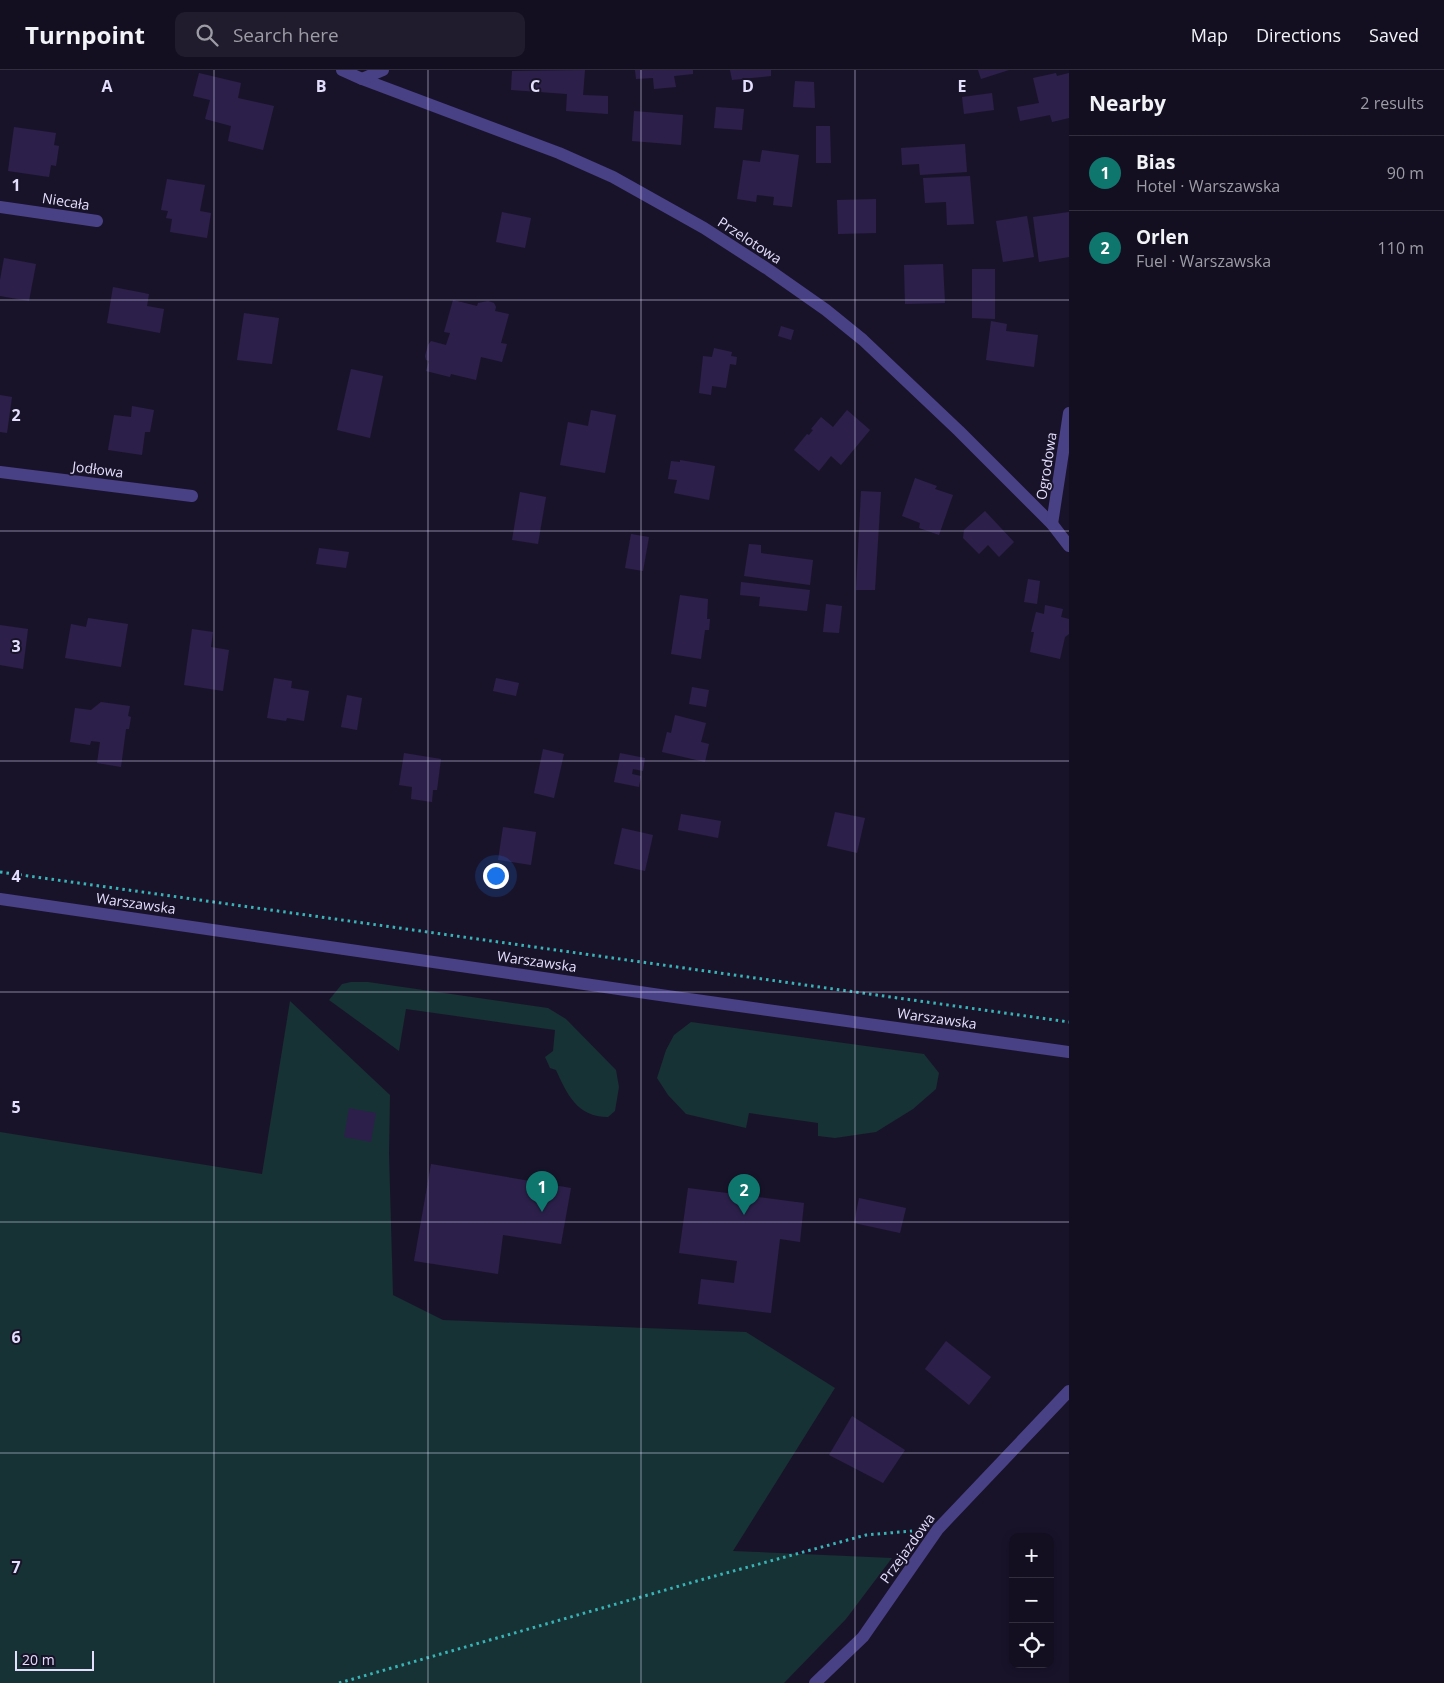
<!DOCTYPE html>
<meta charset="utf-8">
<style>
:root{--surface:#130e20;--page:#201c2d;--text:#f1f3f6;--muted:#9d9ca5;--line:#322e3e;--accent:#0f766e}
body{margin:0;font-family:"Open Sans",sans-serif;background:var(--page);color:var(--text)}
.controls{position:absolute;right:15px;bottom:15px;display:grid;overflow:hidden;border-radius:10px;box-shadow:0 2px 8px #0003}
.controls button{width:45px;height:45px;display:grid;place-items:center;padding:0;border:0;border-bottom:1px solid var(--line);background:var(--surface);color:var(--text);font:25px sans-serif}
.scale{position:absolute;left:15px;bottom:12px;width:79px;box-sizing:border-box;padding-left:5px;border:2px solid #e4defd;border-top:0;font-size:14px;line-height:18px;white-space:nowrap;color:#e4defd;-webkit-text-stroke:4px #19132a;paint-order:stroke}
.you{position:absolute;left:495px;top:805px;width:18px;height:18px;margin:-12px;border:4px solid #fff;border-radius:50%;background:#1a73e8;box-shadow:0 0 0 8px #1a73e833}
.badge{display:grid;place-items:center;width:32px;height:32px;border-radius:50%;background:var(--accent);color:#fff;font-size:16px;font-weight:700}
.pin{position:absolute;translate:-50% -41px;filter:drop-shadow(0 1px 2px #0008)}
.pin::after{content:'';position:absolute;top:26px;width:18px;height:15px;background:inherit;clip-path:polygon(0 0,100% 0,50% 100%)}
.list{margin:0;padding:0;list-style:none}
h2{display:flex;justify-content:space-between;align-items:center;height:65px;margin:0;padding:0 20px;font-size:21px}
h2 small{font-size:16px;font-weight:400;color:var(--muted)}
.list li{display:grid;grid-template-columns:32px 1fr auto;gap:15px;align-items:center;box-sizing:border-box;height:75px;padding:0 20px;border-top:1px solid var(--line)}
.list b{display:block;font-size:19px;white-space:nowrap}
.list p{margin:0;font-size:16px;white-space:nowrap;color:var(--muted)}
.list em{font-size:16px;font-style:normal;color:var(--muted)}
.icon{flex:none;width:28px;height:28px;fill:none;stroke:currentColor;stroke-width:2;stroke-linecap:round;stroke-linejoin:round}
.map{position:relative;flex:none;width:1069px;height:1613px;overflow:hidden}
header{display:flex;align-items:center;gap:30px;box-sizing:border-box;height:70px;padding:0 25px;background:var(--surface);border-bottom:1px solid var(--line)}
header strong{font-size:24px}
nav{display:flex;gap:28px;margin-inline-start:auto;font-size:18px}
.search{width:350px;height:45px;background:var(--page);display:flex;align-items:center;gap:12px;box-sizing:border-box;padding:0 18px;border-radius:10px;color:var(--muted);font-size:19px}
main{display:flex}
aside{flex:1;background:var(--surface)}
.map>svg:first-child{display:block}
.green{fill:#163234}
.building{fill:#2c204a}
.lines{fill:none;stroke-linecap:round;stroke-linejoin:round}
.path{stroke:#39b3b6;stroke-width:3;stroke-dasharray:2.5 4;stroke-linecap:butt}
.minor{stroke:#494186;stroke-width:12}
.grid{fill:none;stroke:#e4defd;stroke-width:1;stroke-opacity:0.55}
.labels{text-anchor:middle;dominant-baseline:central;stroke-width:4;stroke-linejoin:round;paint-order:stroke}
.street-label{font-size:14px;fill:#e4defd;stroke:#19132a}
.grid-label{font-size:16px;text-anchor:middle;font-weight:bold;fill:#e4defd;stroke:#19132a;stroke-width:4;stroke-linejoin:round;paint-order:stroke}
</style>
<header>
<strong>Turnpoint</strong>
<div class="search"><svg class="icon" aria-label="search" viewBox="0 0 24 24"><circle cx="10" cy="10" r="6"/><path d="M15 15l6 6"/></svg>Search here</div>
<nav><a>Map</a><a>Directions</a><a>Saved</a></nav>
</header>
<main>
<div class="map">
<svg width="1069" height="1613" viewBox="0 0 1069 1613">
<rect width="100%" height="100%" fill="#19132a"/>
<g class="green">
<path d="M351,912H368L548,938L566,949L616,1000L619,1017L615,1041L608,1047C577,1047 567,1024 556,1000L550,998L545,987L553,981L555,960L406,939L399,981L329,930L342,914Z"/>
<polygon points="290,931 390,1025 389,1084 393,1225 443,1250 746,1262 835,1318 733,1481 892,1488 846,1549 784,1613 0,1613 0,1062 262,1104"/>
<polygon points="691,952 924,984 939,1003 936,1019 913,1039 876,1062 835,1068 818,1066 818,1053 749,1043 746,1058 686,1044 668,1025 657,1008 666,980 674,965"/>
</g>
<g class="building">
<polygon points="585,0 583,25 608,26 608,44 566,41 567,24 511,20 512,1"/>
<polygon points="635,0 693,0 693,4 674,6 676,17 654,19 653,8 636,9"/>
<polygon points="730,0 771,0 771,6 732,10"/>
<polygon points="978,0 1009,0 981,9"/>
<polygon points="199,3 241,13 238,28 274,36 263,80 228,71 231,56 205,49 210,30 193,26"/>
<polygon points="1056,3 1057,6 1069,3 1069,48 1052,52 1050,45 1020,51 1017,37 1039,33 1033,8"/>
<polygon points="795,11 814,12 815,38 793,37"/>
<polygon points="992,23 994,40 964,44 962,27"/>
<polygon points="716,37 744,39 742,60 714,58"/>
<polygon points="634,41 683,45 681,75 632,71"/>
<polygon points="816,56 830,56 831,93 816,93"/>
<polygon points="14,57 56,63 54,75 59,76 56,96 51,95 49,107 8,101"/>
<polygon points="965,74 967,102 920,105 919,94 902,95 901,78"/>
<polygon points="762,80 799,85 792,137 773,135 774,127 757,125 756,132 737,129 743,90 760,92"/>
<polygon points="970,106 974,154 947,155 946,132 925,133 923,108"/>
<polygon points="167,109 205,115 200,141 211,143 207,168 170,162 172,149 166,148 168,141 161,140"/>
<polygon points="876,129 876,163 838,164 837,130"/>
<polygon points="502,142 531,148 525,178 496,172"/>
<polygon points="1069,142 1069,187 1039,192 1033,147"/>
<polygon points="1027,146 1034,187 1003,192 996,151"/>
<polygon points="4,188 36,194 29,231 0,226 0,210"/>
<polygon points="943,194 945,233 905,234 904,195"/>
<polygon points="972,199 995,199 995,249 972,248"/>
<polygon points="113,217 149,224 147,236 164,239 160,263 107,253"/>
<polygon points="453,230 477,236 478,233 488,231 494,233 496,237 495,241 509,244 501,273 507,274 502,292 481,287 476,310 451,304 450,307 426,301 429,291 426,290 425,286 428,275 431,271 446,275 450,263 444,262"/>
<polygon points="244,243 279,248 272,294 237,290"/>
<polygon points="991,251 1007,254 1006,261 1038,265 1034,297 986,290"/>
<polygon points="781,256 794,260 791,270 778,266"/>
<polygon points="714,278 732,282 731,286 737,287 736,295 730,294 726,318 712,316 711,325 699,323 703,286 712,287"/>
<polygon points="351,299 383,306 370,368 337,360"/>
<polygon points="0,325 12,327 7,363 0,362"/>
<polygon points="132,336 154,340 150,362 145,362 142,385 108,380 114,345 131,347"/>
<polygon points="591,340 616,345 605,403 560,395 568,352 588,356"/>
<polygon points="847,340 870,360 841,395 831,386 819,401 794,380 807,364 809,365 813,360 811,359 821,347 833,357"/>
<polygon points="680,390 715,396 709,430 674,423 677,410 668,409 671,391 680,392"/>
<polygon points="915,408 937,416 935,419 953,425 939,465 919,458 920,453 902,446"/>
<polygon points="861,421 881,422 875,520 856,520"/>
<polygon points="520,422 546,427 538,474 512,470"/>
<polygon points="985,441 1014,472 999,487 988,475 979,484 963,468 964,460"/>
<polygon points="631,464 649,467 643,501 625,498"/>
<polygon points="749,474 761,475 761,483 813,490 810,515 744,506"/>
<polygon points="319,478 349,482 346,498 316,494"/>
<polygon points="1028,509 1040,511 1037,534 1024,532"/>
<polygon points="741,512 810,520 807,541 759,536 760,527 740,525"/>
<polygon points="680,525 708,529 707,549 710,549 709,560 705,560 701,589 671,584"/>
<polygon points="826,534 842,536 839,563 823,562"/>
<polygon points="1045,535 1063,539 1061,547 1069,549 1069,564 1065,567 1060,589 1030,582 1034,562 1031,562 1036,542 1044,544"/>
<polygon points="88,548 128,554 121,597 65,588 71,554 86,557"/>
<polygon points="0,555 28,559 23,599 0,595"/>
<polygon points="192,559 213,562 211,577 229,580 223,621 184,615"/>
<polygon points="274,608 292,611 291,618 309,621 304,651 287,648 286,651 267,648"/>
<polygon points="496,608 519,613 516,626 493,621"/>
<polygon points="692,617 709,620 706,637 689,634"/>
<polygon points="347,625 362,628 357,660 341,657"/>
<polygon points="101,632 130,636 128,646 131,647 129,659 126,659 121,697 97,693 100,672 91,671 90,675 70,672 75,638 91,640"/>
<polygon points="675,645 706,653 701,672 709,674 705,692 662,682 667,662 671,663"/>
<polygon points="543,679 564,684 554,728 534,723"/>
<polygon points="404,683 441,689 437,720 433,720 432,732 411,729 412,717 399,715"/>
<polygon points="620,683 645,688 643,701 633,699 632,704 641,706 639,717 614,712"/>
<polygon points="835,742 865,748 857,783 827,776"/>
<polygon points="681,744 721,751 718,768 678,760"/>
<polygon points="503,757 536,762 531,795 498,790"/>
<polygon points="622,758 653,765 645,801 614,794"/>
<polygon points="349,1038 376,1043 371,1072 344,1067"/>
<polygon points="431,1094 571,1118 561,1174 503,1165 498,1204 414,1191"/>
<polygon points="688,1118 804,1133 800,1172 780,1169 771,1243 698,1234 701,1209 734,1213 737,1191 679,1183"/>
<polygon points="859,1128 906,1138 900,1163 854,1153"/>
<polygon points="946,1271 991,1307 969,1335 925,1299"/>
<polygon points="852,1346 905,1380 883,1413 829,1385"/>
</g>
<g class="lines">
<g class="path">
<polyline points="0,802 1069,952"/>
<polyline points="339,1613 704,1509 866,1465 912,1461"/>
</g>
<g class="minor">
<polyline points="342,0 362,9 559,83 613,107 704,158 769,200 826,240 863,270 959,361 1052,454 1069,476"/>
<polyline points="362,9 383,0"/>
<polyline points="0,137 97,151"/>
<polyline points="0,402 192,426"/>
<polyline points="1052,454 1069,343"/>
<polyline points="0,829 660,925 1069,982"/>
<polyline points="815,1613 863,1567 938,1459 1069,1321"/>
</g>
</g>
<path class="grid" d="M214,0V1613M428,0V1613M641,0V1613M855,0V1613M0,230H1069M0,461H1069M0,691H1069M0,922H1069M0,1152H1069M0,1383H1069"/>
<g class="labels">
<g class="street-label">
<text transform="translate(66 131) rotate(9)">Niecała</text>
<text transform="translate(750 170) rotate(33)">Przelotowa</text>
<text transform="translate(1046 396) rotate(-81)">Ogrodowa</text>
<text transform="translate(98 399) rotate(7)">Jodłowa</text>
<text transform="translate(136 833) rotate(8)">Warszawska</text>
<text transform="translate(537 891) rotate(8)">Warszawska</text>
<text transform="translate(937 948) rotate(8)">Warszawska</text>
<text transform="translate(907 1478) rotate(-54)">Przejazdowa</text>
</g>
</g>
<g class="grid-label">
<text x="107" y="22">A</text>
<text x="321" y="22">B</text>
<text x="535" y="22">C</text>
<text x="748" y="22">D</text>
<text x="962" y="22">E</text>
<text x="16" y="121">1</text>
<text x="16" y="351">2</text>
<text x="16" y="582">3</text>
<text x="16" y="812">4</text>
<text x="16" y="1043">5</text>
<text x="16" y="1273">6</text>
<text x="16" y="1503">7</text>
</g>
</svg>
<div class="controls">
<button>+</button>
<button>−</button>
<button><svg class="icon" aria-label="locate" viewBox="0 0 24 24"><circle cx="12" cy="12" r="6"/><path d="M12 2v4M12 18v4M2 12h4M18 12h4"/></svg></button>
</div>
<div class="scale">20 m</div>
<div class="you"></div>
<div class="pin badge" style="left:542px;top:1142px">1</div>
<div class="pin badge" style="left:744px;top:1145px">2</div>
</div>
<aside>
<h2>Nearby<small>2 results</small></h2>
<ul class="list">
<li><span class="badge">1</span><div><b>Bias</b><p>Hotel · Warszawska</p></div><em>90 m</em></li>
<li><span class="badge">2</span><div><b>Orlen</b><p>Fuel · Warszawska</p></div><em>110 m</em></li>
</ul>
</aside>
</main>
